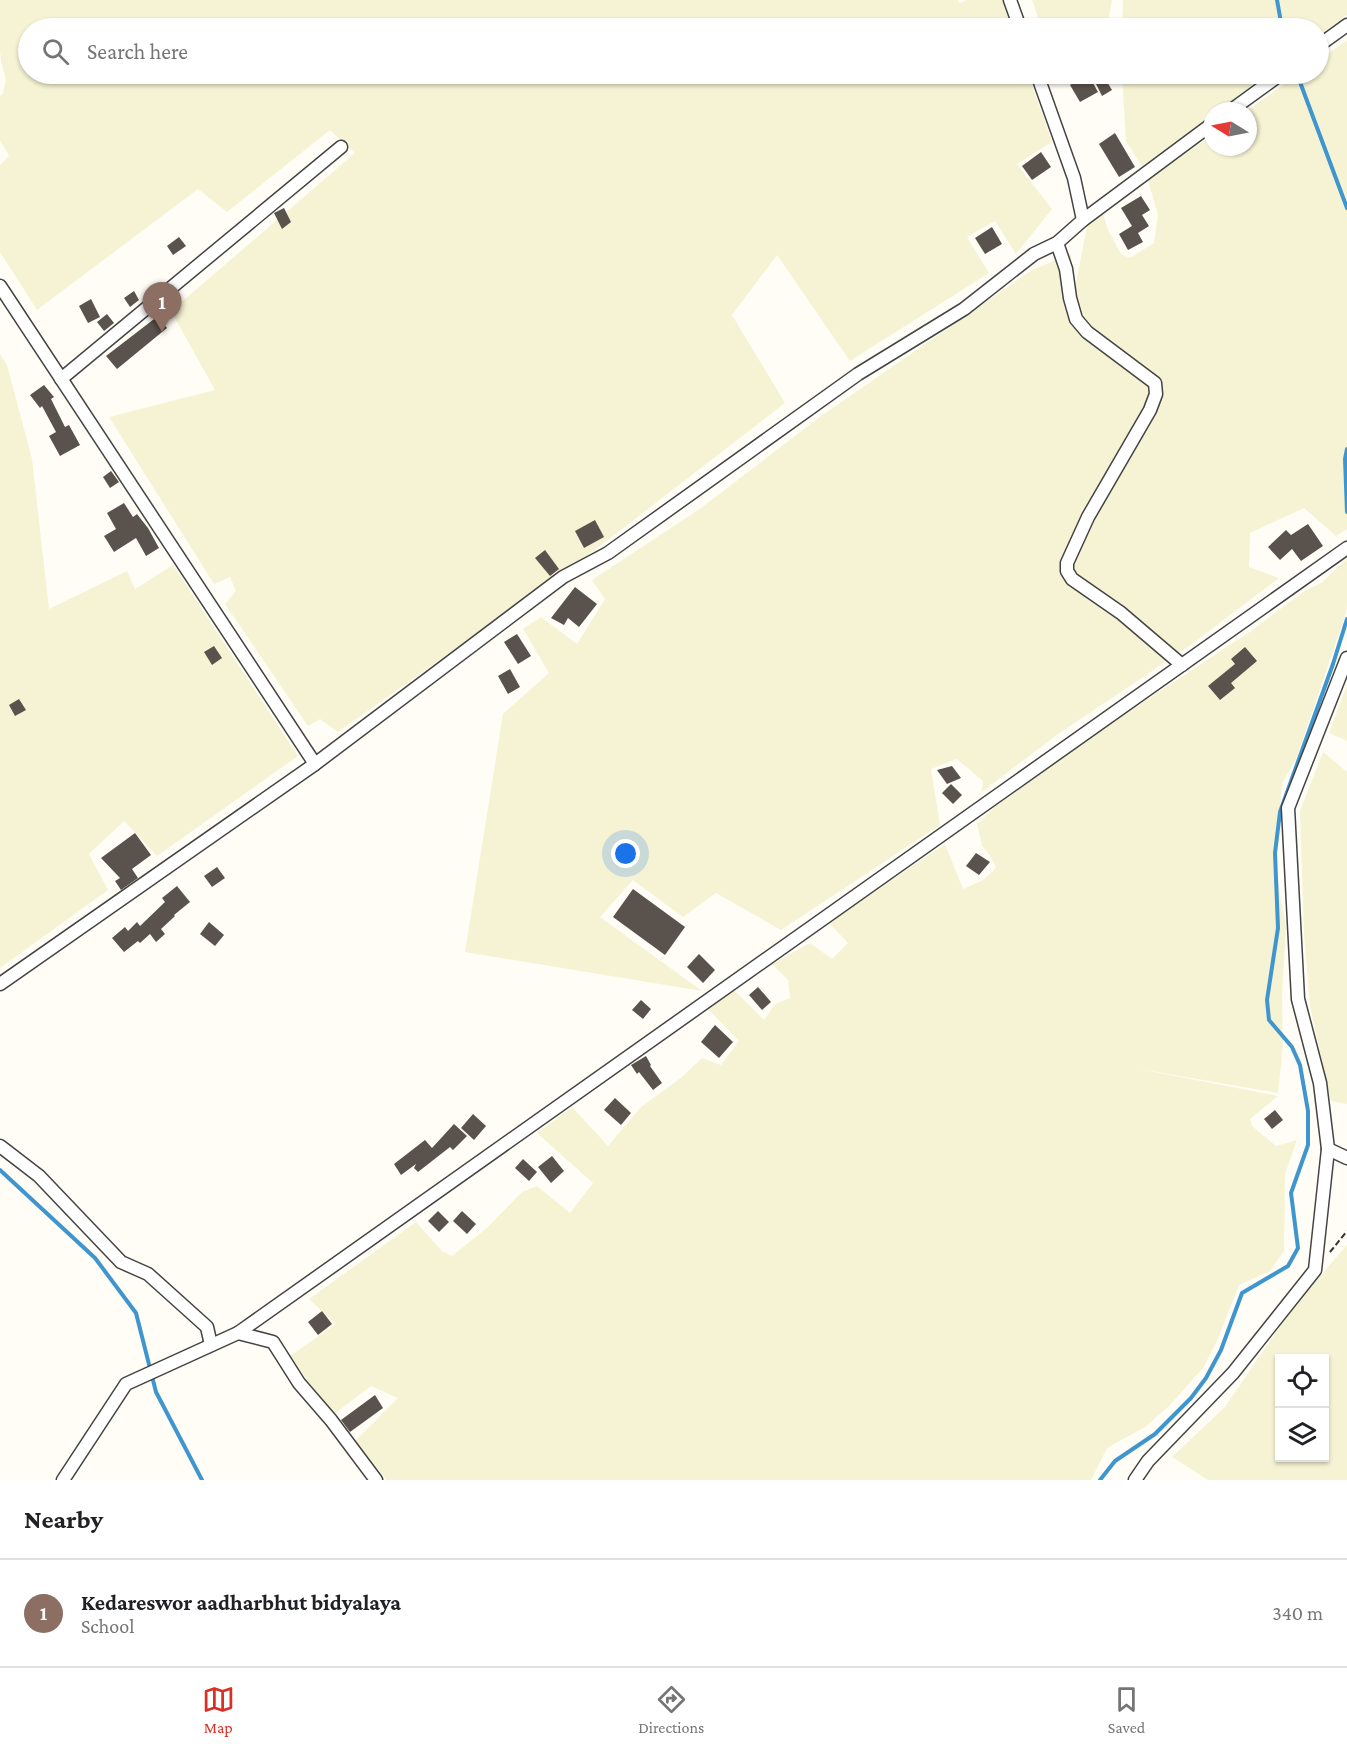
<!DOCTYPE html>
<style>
:root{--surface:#fff;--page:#f6f6f6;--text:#202124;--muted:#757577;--line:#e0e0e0;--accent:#d93025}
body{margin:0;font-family:"Crimson Pro",serif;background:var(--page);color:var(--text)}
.controls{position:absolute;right:18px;bottom:18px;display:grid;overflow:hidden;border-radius:0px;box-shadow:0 2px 4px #0004}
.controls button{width:54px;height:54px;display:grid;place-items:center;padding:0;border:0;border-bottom:2px solid var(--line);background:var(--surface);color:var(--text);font:30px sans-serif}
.compass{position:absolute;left:1203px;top:102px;width:54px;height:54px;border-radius:50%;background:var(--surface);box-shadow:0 2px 4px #0004;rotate:280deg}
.you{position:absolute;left:626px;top:854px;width:21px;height:21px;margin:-15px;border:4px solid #fff;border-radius:50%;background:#1a73e8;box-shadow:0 0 0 9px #1a73e833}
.badge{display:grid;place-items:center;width:39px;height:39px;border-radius:50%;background:var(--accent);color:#fff;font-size:20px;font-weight:700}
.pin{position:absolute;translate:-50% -50px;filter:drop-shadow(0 2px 3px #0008)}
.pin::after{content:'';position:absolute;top:32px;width:21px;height:18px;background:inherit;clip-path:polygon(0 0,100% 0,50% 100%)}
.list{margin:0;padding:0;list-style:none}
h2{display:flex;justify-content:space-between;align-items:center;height:78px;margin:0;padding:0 24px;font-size:26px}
h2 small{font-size:20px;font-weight:400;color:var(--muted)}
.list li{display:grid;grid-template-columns:39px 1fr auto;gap:18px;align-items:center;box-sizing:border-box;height:108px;padding:0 24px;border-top:2px solid var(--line)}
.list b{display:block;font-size:22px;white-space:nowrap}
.list p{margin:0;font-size:20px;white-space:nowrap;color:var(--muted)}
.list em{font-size:20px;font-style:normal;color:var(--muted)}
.icon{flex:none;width:33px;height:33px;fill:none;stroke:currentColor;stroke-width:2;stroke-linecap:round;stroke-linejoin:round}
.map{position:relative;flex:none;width:1347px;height:1480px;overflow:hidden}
.search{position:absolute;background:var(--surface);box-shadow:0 2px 4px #0004;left:18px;right:18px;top:18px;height:66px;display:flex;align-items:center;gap:15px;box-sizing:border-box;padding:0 21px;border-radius:33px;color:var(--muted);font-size:22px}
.sheet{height:186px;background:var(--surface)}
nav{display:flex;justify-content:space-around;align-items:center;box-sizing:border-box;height:84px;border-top:2px solid var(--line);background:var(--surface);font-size:16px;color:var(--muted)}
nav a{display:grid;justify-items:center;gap:3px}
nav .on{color:var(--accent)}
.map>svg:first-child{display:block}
.farmland{fill:#f6f3d4;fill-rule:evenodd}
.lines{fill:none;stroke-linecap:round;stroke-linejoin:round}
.stream{stroke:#3f96cf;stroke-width:4}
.building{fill:#5a524d}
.street-casing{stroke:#444;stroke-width:15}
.path{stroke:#333;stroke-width:2;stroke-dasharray:6 3;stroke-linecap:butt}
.street{stroke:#fff;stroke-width:12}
</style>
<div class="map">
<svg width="1347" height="1480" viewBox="0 0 1347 1480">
<rect width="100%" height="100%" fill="#fffdf5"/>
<g class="farmland">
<polygon points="0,0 958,0 960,3 966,0 1003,0 1013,28 28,28 28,74 1028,74 1052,142 1017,164 1052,209 1016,254 995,221 967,237 989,273 850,361 777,255 732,315 785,403 600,546 338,732 320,719 308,726 225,604 236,591 230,577 214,584 109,417 215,390 171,311 355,153 330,130 227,212 198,189 37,310 0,252 0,165 9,156 0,140 0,96 3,93 6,79 1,62 0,50"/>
<polygon points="1032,0 1112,0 1107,28 1042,28"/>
<polygon points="1123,0 1347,0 1347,15 1319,35 1318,28 1122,28"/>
<polygon points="1347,40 1347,529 1336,536 1304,508 1250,533 1249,567 1279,578 1188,647 1058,734 982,792 983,781 957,759 931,769 940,825 781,930 716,893 683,917 633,880 600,917 702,991 465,952 503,714 549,673 523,629 541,617 577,644 605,599 592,580 701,508 821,416 1032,270 1071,254 1072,304 1088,221 1102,210 1108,230 1121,254 1130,258 1154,243 1158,215 1148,180 1212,135 1212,147 1248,147 1248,111 1246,111 1299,74 1318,74 1319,60"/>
<polygon points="1122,74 1267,74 1217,111 1212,111 1212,115 1142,166 1126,141"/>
<polygon points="0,354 7,365 32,459 49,609 127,571 135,589 173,565 298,756 157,856 124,821 89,854 108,890 0,968"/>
<polygon points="1347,559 1347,607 1345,616 1296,759 1282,783 1275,866 1286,927 1282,996 1283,1046 1278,1093 1134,1068 1278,1096 1250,1119 1252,1126 1276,1146 1297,1140 1285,1174 1284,1251 1270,1271 1239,1285 1217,1341 1203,1368 1169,1406 1145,1427 1107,1448 1091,1480 387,1480 355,1441 398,1398 371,1386 333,1415 290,1356 336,1324 309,1299 416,1222 442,1251 452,1256 488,1227 522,1192 537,1186 570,1213 593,1183 537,1133 572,1107 608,1146 641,1107 682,1077 702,1058 721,1065 739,1041 706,1007 733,989 764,1020 775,1004 790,998 788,980 772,964 810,943 832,959 848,943 829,923 945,844 963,889 983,880 996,868 990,855 982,846 977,824 995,807 1104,728 1251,631 1306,590 1321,583"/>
<polygon points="1347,685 1347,741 1329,733"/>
<polygon points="1323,752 1347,772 1347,1104 1331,1101 1310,1006 1304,934 1300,811"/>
<path d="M1347,1245V1480H1208L1172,1457L1225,1407L1291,1310ZM1280,1358H1324V1458H1280Z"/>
</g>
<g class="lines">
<g class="stream">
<polyline points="1277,0 1282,28"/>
<polyline points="1297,74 1347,208"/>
<polyline points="1347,449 1345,459 1347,512"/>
<polyline points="0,1170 95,1258 136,1313 156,1392 202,1480"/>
<polyline points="1100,1480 1115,1461 1155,1434 1191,1398 1206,1378 1221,1350 1242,1293 1288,1266 1298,1248 1291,1193 1308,1145 1308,1111 1300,1065 1292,1047 1269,1020 1267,1000 1278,928 1275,853 1280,812 1333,664 1347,619"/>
</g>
</g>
<g class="building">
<polygon points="1088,74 1098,92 1080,102 1070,85"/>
<polygon points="1104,77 1112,90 1102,96 1095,82"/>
<polygon points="1115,133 1135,167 1119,177 1099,144"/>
<polygon points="1041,152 1051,167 1032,180 1022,166"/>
<polygon points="1141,196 1150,210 1142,215 1149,226 1138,233 1143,242 1128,250 1119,234 1132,226 1121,208"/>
<polygon points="284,208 291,222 282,229 274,213"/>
<polygon points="992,227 1002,244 985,254 975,238"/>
<polygon points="179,237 186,246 173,255 167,246"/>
<polygon points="134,291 139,300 130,307 124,298"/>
<polygon points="91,299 100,317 88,323 79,306"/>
<polygon points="107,314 114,323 104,331 97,322"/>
<polygon points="158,316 167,328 117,369 106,356"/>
<polygon points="44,385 54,397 51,399 65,427 69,425 80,445 60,456 49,436 56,432 42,406 40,408 30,395"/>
<polygon points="111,471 119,482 110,488 103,477"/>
<polygon points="124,503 133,517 137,514 148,528 159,548 146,556 136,538 114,552 104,536 116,529 107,513"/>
<polygon points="595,520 604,537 584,548 575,531"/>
<polygon points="1308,524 1323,546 1301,561 1292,549 1280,560 1268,547 1286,530 1291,535"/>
<polygon points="545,550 559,569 550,576 535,558"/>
<polygon points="575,587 597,604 579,627 568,618 564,625 551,618"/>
<polygon points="517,634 531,656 518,664 504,642"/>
<polygon points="214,646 222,658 212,665 204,652"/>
<polygon points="1245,647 1257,661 1231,683 1235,688 1220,700 1208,686 1235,664 1231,659"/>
<polygon points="510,669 520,687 508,694 498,676"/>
<polygon points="19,699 26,710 15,716 9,705"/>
<polygon points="952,766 961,778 947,784 937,770"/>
<polygon points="951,784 962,795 953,804 942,793"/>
<polygon points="135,833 151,855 132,869 138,878 121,890 115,881 120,878 101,858"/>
<polygon points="976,853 990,862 979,875 966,866"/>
<polygon points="217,867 225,878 212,887 204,876"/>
<polygon points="177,886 190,902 174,915 175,916 161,929 165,934 156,942 150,934 140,943 138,941 124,952 112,938 125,927 128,931 137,922 140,926 165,902 162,898"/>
<polygon points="633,889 685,927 665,955 613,917"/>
<polygon points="209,922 224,935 215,946 200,934"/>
<polygon points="699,954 715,970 703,983 687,967"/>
<polygon points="758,987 771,1002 762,1010 749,995"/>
<polygon points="641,1000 651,1009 643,1019 632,1010"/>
<polygon points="715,1025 733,1042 719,1058 701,1042"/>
<polygon points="646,1056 651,1065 650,1066 662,1083 653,1090 639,1072 637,1074 631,1065"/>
<polygon points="615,1098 631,1113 621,1125 604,1110"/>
<polygon points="1275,1110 1283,1120 1272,1129 1264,1119"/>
<polygon points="473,1114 486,1126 474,1140 461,1128"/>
<polygon points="454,1124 467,1136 453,1150 450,1147 418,1172 414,1168 416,1164 401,1175 394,1164 425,1140 432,1148"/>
<polygon points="552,1156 564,1171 551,1183 538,1167"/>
<polygon points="523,1159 537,1172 529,1181 515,1168"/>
<polygon points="438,1211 449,1222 439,1232 428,1221"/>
<polygon points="462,1211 476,1224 467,1234 453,1221"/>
<polygon points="322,1311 332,1324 318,1335 308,1322"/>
<polygon points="375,1395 383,1408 350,1432 341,1420"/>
</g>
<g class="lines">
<defs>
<g id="street">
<polyline points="1010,0 1020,28"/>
<polyline points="1318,46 1347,25"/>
<polyline points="1037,74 1074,178 1083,220"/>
<polyline points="1230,111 1281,74"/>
<polyline points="1057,243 1066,269 1070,298 1076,319 1087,332 1155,383 1156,394 1150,410 1088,517 1067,563 1067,571 1072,579 1121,613 1182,665"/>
<polyline points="0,286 315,764"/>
<polyline points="61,379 341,147"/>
<polyline points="0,984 315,764 563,577 608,553 858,374 964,309 1034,254 1057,243 1083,220 1212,124"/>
<polyline points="0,1146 39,1176 121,1262 148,1274 207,1327 211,1345"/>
<polyline points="1328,1149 1347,1158"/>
<polyline points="238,1333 273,1342 299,1383 331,1420 376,1480"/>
<polyline points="63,1480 126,1384 238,1333 1347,548"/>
<polyline points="1135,1480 1148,1461 1233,1373 1315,1270 1328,1149 1320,1083 1298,999 1288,808 1347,658"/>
</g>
</defs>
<use href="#street" class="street-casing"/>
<polyline class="path" points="1330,1252 1347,1231"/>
<use href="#street" class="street"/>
</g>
</svg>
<div class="controls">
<button><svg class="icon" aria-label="locate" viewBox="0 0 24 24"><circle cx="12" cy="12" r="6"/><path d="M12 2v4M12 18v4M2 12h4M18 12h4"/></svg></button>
<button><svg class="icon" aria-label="layers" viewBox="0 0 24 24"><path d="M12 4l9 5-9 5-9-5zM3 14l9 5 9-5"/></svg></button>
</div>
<svg class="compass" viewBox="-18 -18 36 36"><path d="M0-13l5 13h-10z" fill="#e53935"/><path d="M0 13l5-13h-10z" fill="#757577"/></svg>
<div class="you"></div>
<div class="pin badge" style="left:162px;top:332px;background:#8d6e63">1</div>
<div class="search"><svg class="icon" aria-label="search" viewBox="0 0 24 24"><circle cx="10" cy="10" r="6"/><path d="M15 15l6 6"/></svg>Search here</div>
</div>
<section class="sheet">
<h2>Nearby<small></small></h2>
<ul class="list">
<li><span class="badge" style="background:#8d6e63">1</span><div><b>Kedareswor aadharbhut bidyalaya</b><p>School</p></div><em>340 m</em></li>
</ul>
</section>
<nav>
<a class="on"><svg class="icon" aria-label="map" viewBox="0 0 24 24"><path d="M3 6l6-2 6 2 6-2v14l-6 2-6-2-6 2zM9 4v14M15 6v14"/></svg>Map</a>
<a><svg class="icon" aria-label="directions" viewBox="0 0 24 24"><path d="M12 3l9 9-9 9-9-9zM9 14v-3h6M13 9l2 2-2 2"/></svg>Directions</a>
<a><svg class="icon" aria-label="saved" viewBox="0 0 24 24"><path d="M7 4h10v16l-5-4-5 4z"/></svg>Saved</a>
</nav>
